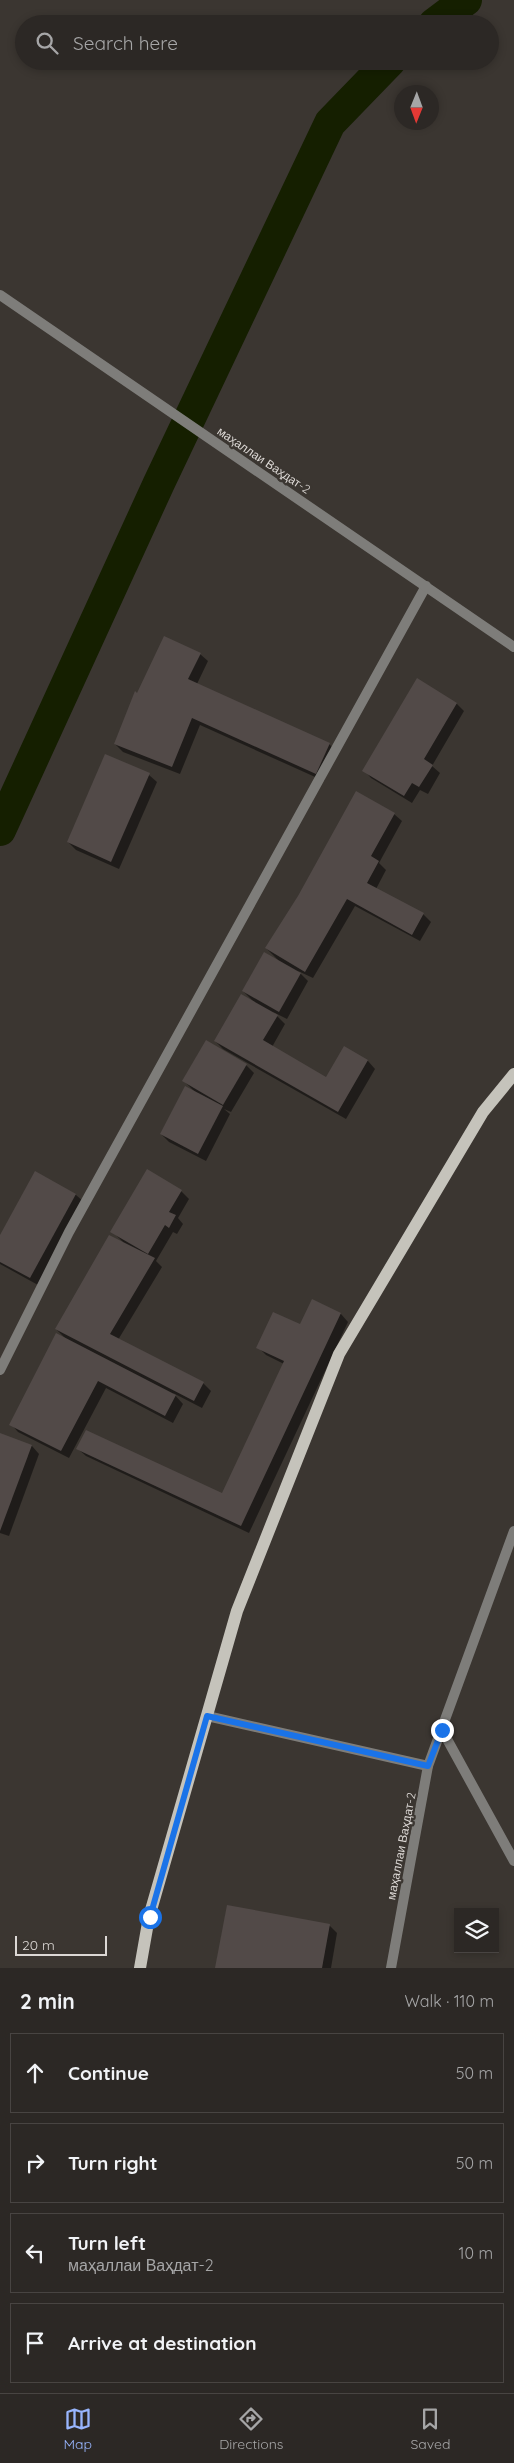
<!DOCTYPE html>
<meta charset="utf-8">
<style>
:root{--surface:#2c2825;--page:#383432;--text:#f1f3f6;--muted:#a6a6a7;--line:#484442;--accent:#98b5fd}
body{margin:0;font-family:Quicksand,sans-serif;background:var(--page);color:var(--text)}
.controls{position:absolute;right:15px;bottom:15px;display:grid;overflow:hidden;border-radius:0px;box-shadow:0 2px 8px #0003}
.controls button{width:45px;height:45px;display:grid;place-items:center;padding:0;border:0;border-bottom:1px solid var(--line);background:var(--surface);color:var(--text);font:25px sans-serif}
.compass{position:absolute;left:394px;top:85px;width:45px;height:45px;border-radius:50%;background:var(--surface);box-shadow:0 2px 8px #0003;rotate:181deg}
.scale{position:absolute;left:15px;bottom:12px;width:92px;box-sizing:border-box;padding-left:5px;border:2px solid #dcd8d5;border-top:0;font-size:14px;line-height:18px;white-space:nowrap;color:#dcd8d5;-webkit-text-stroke:4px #3b3631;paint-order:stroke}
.stop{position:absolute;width:15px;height:15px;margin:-11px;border:4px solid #1a73e8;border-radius:50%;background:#fff}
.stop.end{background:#1a73e8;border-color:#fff;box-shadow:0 1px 5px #0008}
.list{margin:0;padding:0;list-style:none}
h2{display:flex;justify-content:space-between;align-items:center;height:65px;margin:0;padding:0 20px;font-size:21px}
h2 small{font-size:16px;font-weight:400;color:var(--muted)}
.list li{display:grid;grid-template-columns:32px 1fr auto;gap:15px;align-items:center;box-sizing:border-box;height:80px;margin:0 10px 10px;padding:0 10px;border:1px solid var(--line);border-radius:0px}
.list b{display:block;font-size:19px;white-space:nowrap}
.list p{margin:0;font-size:16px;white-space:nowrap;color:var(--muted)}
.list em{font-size:16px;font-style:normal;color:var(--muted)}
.icon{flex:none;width:28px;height:28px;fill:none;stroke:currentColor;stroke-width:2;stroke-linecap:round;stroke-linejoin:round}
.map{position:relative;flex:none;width:514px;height:1968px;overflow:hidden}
.search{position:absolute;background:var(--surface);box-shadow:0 2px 8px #0003;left:15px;right:15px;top:15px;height:55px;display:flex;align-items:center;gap:12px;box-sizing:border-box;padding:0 18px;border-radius:28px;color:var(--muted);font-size:19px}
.sheet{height:425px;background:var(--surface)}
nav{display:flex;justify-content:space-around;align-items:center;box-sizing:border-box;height:70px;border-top:1px solid var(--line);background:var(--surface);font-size:14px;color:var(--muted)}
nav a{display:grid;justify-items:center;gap:2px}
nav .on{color:var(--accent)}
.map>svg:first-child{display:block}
.shadow{fill:#0007}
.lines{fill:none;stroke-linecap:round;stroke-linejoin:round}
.canal{stroke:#151f00;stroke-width:32}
.building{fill:#524a48}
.service{stroke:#7e7d7a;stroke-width:10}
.minor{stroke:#7e7d7a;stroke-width:10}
.primary{stroke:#c5c3bb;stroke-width:12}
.route{stroke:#1a73e8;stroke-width:6}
.labels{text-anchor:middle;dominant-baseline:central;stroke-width:4.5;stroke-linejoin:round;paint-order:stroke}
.street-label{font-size:12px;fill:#dcd8d5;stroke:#3b3631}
</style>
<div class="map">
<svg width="514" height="1968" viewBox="0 0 514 1968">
<rect width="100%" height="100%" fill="#3b3631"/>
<g class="shadow">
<polygon points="200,654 208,661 197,684 329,744 337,752 324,781 200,725 180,774 123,752 115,744 138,695"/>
<polygon points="418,680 457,704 464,711 432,766 440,773 428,794 420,790 412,803 371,778 364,770"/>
<polygon points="149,775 157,782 119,869 76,850 68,842"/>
<polygon points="394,814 402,821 379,863 386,870 376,889 423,914 431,922 420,941 355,906 313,978 298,971 308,981 287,1019 273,1012 285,1024 272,1047 327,1079 344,1048 368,1061 375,1069 346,1119 223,1049 215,1041 254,1002 243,991 278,960 266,948"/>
<polygon points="246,1065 254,1073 231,1112 224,1109 230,1114 206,1161 169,1142 161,1134 195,1092 184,1081"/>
<polygon points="35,1173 76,1195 84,1202 38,1285 0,1264 0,1237"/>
<polygon points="181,1191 189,1199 178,1218 183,1224 177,1234 173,1232 156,1261 162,1267 118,1340 203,1383 211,1391 202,1408 173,1393 183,1404 173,1423 106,1388 69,1458 18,1432 11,1424 67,1340 56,1329 123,1242 112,1231"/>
<polygon points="312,1301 341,1314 348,1322 249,1533 86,1456 78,1449 223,1495 284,1364 266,1355 258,1347 300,1326"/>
<polygon points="0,1434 32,1446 39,1454 9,1536 0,1533"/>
<polygon points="330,1926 337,1933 331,1968 217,1968"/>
</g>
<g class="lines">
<g class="canal">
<polyline points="434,24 466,0"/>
<polyline points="0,830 159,483 330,123 390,61"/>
</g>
</g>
<g class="building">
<polygon points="164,636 201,653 188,679 330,743 316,774 192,718 172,767 114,744 135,691 137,693"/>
<polygon points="417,678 457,703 424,759 433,765 419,787 412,783 404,796 362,771"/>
<polygon points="105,754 150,773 111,862 67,842"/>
<polygon points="356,791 395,813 371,856 379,861 367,883 424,913 412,935 347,899 305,972 265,948 298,896"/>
<polygon points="264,952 301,973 279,1012 242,991"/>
<polygon points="241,994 278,1015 263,1040 326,1077 344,1046 368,1060 338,1112 214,1041"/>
<polygon points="206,1040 247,1064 223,1105 182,1081"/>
<polygon points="185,1086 223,1106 198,1154 160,1134"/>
<polygon points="147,1169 182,1190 169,1212 176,1215 169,1228 165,1225 148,1254 110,1232"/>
<polygon points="35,1171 76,1194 30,1278 0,1262 0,1235"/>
<polygon points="109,1235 155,1258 110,1334 204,1382 194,1401 55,1329"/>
<polygon points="312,1299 341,1313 241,1526 76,1449 86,1430 222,1493 284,1361 256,1348 273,1312 300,1324"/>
<polygon points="56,1333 176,1395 165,1416 98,1381 61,1451 9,1425"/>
<polygon points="0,1433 32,1445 0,1531"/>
<polygon points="227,1905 330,1924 322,1968 215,1968"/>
</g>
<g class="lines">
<polyline class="service" points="0,1370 69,1232 426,586"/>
<g class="minor">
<polyline points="0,295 514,647"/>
<polyline points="207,1716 428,1766"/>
<polyline points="442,1730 514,1861"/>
<polyline points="391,1968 428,1766 514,1531"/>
</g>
<polyline class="primary" points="140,1968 149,1917 237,1611 339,1354 483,1112 514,1074"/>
</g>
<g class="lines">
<polyline class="route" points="150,1917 207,1716 428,1766 442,1730"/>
</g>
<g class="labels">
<g class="street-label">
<text transform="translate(264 460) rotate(34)">маҳаллаи Ваҳдат-2</text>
<text transform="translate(401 1846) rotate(-79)">маҳаллаи Ваҳдат-2</text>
</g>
</g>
</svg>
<div class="controls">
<button><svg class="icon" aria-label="layers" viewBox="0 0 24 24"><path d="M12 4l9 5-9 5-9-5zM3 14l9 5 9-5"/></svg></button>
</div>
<svg class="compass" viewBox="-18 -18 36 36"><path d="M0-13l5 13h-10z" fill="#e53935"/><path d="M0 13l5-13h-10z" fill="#a6a6a7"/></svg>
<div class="scale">20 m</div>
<div class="stop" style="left:150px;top:1917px"></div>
<div class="stop end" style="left:442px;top:1730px"></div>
<div class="search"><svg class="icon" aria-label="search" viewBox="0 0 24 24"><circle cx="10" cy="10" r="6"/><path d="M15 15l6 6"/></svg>Search here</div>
</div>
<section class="sheet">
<h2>2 min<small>Walk · 110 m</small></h2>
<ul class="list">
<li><svg class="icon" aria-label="ahead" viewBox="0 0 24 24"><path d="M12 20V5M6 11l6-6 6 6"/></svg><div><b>Continue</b></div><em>50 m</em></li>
<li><svg class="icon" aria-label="right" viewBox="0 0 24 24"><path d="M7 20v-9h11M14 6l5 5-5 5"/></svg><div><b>Turn right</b></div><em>50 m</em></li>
<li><svg class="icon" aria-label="left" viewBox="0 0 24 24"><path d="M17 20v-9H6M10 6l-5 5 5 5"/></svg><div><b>Turn left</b><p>маҳаллаи Ваҳдат-2</p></div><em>10 m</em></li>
<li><svg class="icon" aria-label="arrive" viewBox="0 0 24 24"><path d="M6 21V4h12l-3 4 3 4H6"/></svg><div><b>Arrive at destination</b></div></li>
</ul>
</section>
<nav>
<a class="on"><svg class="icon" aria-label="map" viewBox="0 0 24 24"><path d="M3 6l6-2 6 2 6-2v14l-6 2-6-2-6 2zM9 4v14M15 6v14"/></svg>Map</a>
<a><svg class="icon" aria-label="directions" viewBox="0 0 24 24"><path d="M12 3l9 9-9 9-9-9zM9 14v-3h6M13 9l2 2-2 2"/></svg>Directions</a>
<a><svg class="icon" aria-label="saved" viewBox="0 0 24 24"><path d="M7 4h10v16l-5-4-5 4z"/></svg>Saved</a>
</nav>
